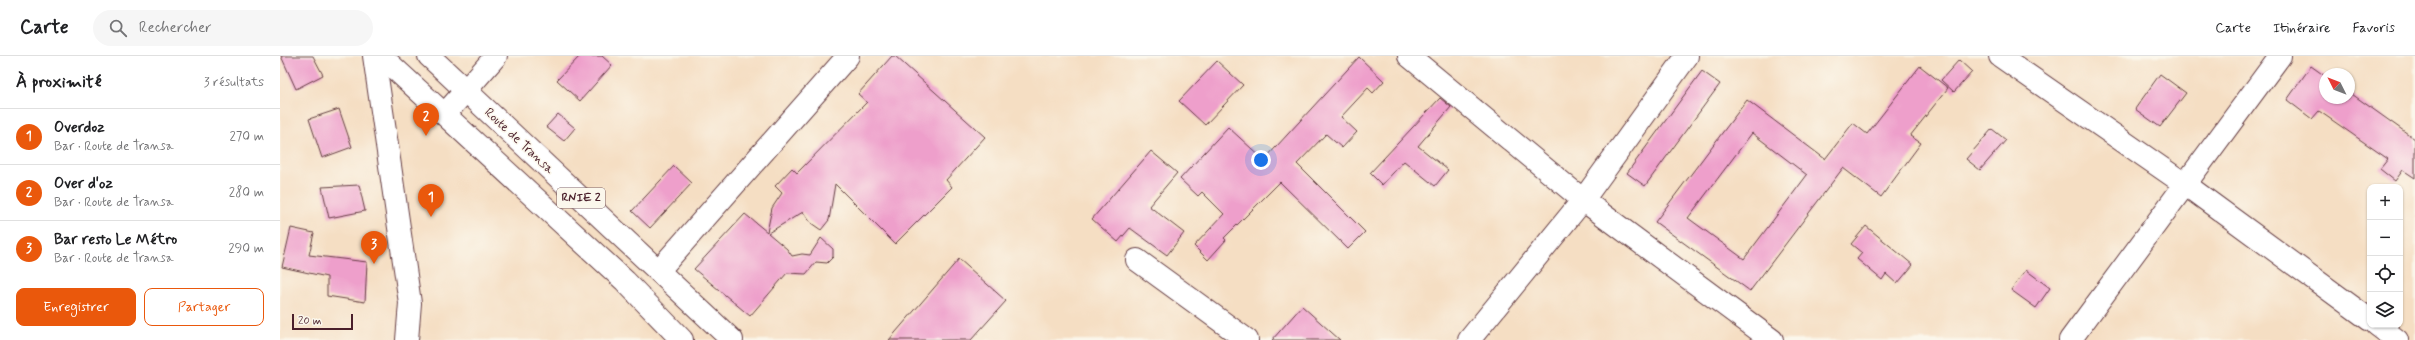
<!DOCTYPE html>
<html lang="fr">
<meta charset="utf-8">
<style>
:root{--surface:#fff;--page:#f6f6f6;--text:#202124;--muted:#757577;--line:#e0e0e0;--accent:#ea580c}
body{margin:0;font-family:Mynerve,sans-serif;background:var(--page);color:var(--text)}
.controls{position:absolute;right:12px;bottom:12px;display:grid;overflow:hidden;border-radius:8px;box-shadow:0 1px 3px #0004}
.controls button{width:36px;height:36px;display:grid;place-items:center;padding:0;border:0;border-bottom:1px solid var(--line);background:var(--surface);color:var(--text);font:20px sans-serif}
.compass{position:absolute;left:2039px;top:12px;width:36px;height:36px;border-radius:50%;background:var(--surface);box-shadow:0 1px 3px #0004;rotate:312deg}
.scale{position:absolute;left:12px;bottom:10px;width:61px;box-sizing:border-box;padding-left:4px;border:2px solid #4a1f2b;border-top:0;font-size:11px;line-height:14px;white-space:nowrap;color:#4a1f2b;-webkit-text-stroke:3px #fbf7ec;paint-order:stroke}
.you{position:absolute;left:981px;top:104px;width:14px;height:14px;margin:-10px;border:3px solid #fff;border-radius:50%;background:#1a73e8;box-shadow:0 0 0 6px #1a73e833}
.badge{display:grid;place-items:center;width:26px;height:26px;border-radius:50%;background:var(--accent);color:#fff;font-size:13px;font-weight:700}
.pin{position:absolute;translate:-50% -33px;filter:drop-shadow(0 1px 2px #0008)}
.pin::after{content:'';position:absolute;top:21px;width:14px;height:12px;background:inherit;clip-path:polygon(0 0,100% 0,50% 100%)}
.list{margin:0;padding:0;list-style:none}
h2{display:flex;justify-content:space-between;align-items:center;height:52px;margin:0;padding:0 16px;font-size:17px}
h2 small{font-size:13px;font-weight:400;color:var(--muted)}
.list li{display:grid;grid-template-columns:26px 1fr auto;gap:12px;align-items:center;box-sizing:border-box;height:56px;padding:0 16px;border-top:1px solid var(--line)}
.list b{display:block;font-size:15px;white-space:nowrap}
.list p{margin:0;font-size:13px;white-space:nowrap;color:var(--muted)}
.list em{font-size:13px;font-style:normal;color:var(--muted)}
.actions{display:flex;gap:8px;padding:12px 16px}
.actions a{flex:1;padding:9px 0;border:1px solid var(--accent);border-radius:8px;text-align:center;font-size:14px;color:var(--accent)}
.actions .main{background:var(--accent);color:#fff}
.icon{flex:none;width:22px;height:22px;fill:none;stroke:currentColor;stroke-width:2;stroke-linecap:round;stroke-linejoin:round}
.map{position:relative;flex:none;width:2135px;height:284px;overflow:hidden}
header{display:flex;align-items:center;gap:24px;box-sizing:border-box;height:56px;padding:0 20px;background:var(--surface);border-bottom:1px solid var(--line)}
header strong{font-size:19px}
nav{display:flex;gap:22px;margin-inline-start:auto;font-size:14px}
.search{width:280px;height:36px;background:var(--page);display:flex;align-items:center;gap:10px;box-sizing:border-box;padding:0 14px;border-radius:22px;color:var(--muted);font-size:15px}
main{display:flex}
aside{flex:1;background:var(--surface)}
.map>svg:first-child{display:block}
.building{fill:#ee9fcb;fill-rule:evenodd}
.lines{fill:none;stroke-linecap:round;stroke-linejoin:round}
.minor-casing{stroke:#643c42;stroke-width:24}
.tertiary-casing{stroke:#643c42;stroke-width:24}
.primary-casing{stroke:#643c42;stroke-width:24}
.minor{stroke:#fff;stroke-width:22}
.tertiary{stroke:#fff;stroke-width:22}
.primary{stroke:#fff;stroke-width:22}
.labels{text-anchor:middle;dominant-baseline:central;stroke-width:3;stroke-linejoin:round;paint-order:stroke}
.shield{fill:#fbf7ec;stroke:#7f6065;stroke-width:1}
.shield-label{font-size:12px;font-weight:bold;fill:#4a1f2b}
.street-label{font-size:13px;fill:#4a1f2b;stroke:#fbf7ec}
</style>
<header>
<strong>Carte</strong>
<div class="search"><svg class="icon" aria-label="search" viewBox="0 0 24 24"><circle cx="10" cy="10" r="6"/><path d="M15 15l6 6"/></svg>Rechercher</div>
<nav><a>Carte</a><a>Itinéraire</a><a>Favoris</a></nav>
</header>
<main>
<aside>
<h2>À proximité<small>3 résultats</small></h2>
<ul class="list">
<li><span class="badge">1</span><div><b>Overdoz</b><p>Bar · Route de Transa</p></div><em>270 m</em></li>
<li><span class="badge">2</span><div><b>Over d'oz</b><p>Bar · Route de Transa</p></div><em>280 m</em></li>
<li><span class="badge">3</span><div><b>Bar resto Le Métro</b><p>Bar · Route de Transa</p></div><em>290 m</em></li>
</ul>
<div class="actions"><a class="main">Enregistrer</a><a>Partager</a></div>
</aside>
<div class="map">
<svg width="2135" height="284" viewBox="0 0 2135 284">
<rect width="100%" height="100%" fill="#fbf7ec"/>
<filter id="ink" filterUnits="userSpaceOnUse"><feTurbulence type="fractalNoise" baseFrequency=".025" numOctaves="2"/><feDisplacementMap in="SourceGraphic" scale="8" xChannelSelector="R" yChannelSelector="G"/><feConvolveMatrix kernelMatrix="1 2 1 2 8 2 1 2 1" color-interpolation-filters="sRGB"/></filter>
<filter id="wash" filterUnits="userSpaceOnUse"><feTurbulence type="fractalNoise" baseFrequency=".012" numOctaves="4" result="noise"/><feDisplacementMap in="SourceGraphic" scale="16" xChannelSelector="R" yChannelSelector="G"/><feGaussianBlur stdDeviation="0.9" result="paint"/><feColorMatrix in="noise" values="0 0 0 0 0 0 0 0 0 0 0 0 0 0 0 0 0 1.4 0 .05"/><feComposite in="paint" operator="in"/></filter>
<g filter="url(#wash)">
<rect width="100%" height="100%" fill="#f5dec3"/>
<g id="blocks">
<g class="building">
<polygon points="1,0 33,0 43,19 16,33"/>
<polygon points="300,0 322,0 332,9 300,45 277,24"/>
<polygon points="612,0 615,0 705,81 666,124 672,131 615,188 555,128 549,164 541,174 531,167 523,156 488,177 507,193 512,200 522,198 530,199 541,182 553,193 553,201 547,207 536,206 526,218 507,217 470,260 414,213 465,158 487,176 492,152 502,137 495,130 512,112 517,117 587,46 578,38"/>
<polygon points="1079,1 1104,25 1093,37 1088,32 1061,61 1077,76 1062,92 1046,78 1017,108 1085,176 1068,193 1000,126 944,182 946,184 928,204 914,190 944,158 922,136 918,140 900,123 948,71 984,104"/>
<polygon points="1679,4 1692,16 1674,36 1661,24"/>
<polygon points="937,5 963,29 925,69 899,45"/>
<path d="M1640,10L1668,32L1630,80L1641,87L1601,141L1563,112L1470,235L1375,166L1467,44L1545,103L1573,67L1587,78ZM1472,77L1527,119L1464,203L1408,162Z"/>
<polygon points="2031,10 2045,20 2045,42 2069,42 2069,36 2135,83 2135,122 2123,114 2115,125 2100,113 2108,103 2039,55 2032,63 2007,44"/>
<polygon points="1422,15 1440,28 1365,130 1347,117"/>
<polygon points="1880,18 1906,37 1880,71 1855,53"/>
<polygon points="1160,42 1171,51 1138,90 1168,114 1155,130 1124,105 1102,129 1090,117"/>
<polygon points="59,53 72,91 42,102 29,63"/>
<polygon points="278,58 295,72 284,85 266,71"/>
<polygon points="1712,73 1726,84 1700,114 1686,103"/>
<polygon points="871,95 897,117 869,150 904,177 887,199 850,172 838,186 812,163"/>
<polygon points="394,110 412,127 370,172 352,155"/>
<polygon points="79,129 85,155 49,162 42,131"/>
<polygon points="1586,170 1633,209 1617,228 1606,218 1602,224 1577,203 1582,197 1571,188"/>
<polygon points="11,172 34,177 29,199 87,206 85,246 47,240 47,221 2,211"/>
<polygon points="679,203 726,245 691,284 609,284"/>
<polygon points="1746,214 1770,232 1756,252 1731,234"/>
<polygon points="1022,250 1060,284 992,284"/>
</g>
</g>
</g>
<g filter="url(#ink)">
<use href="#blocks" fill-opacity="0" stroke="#643c42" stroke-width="1"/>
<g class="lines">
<defs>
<g id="minor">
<polyline points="1129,0 1303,144 1492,284"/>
<polyline points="1720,0 1906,129 2090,264"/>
<polyline points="165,58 216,0"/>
<polyline points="857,204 967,284"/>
<polyline points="2097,269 2117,284"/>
<polyline points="1189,284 1303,144 1407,0"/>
<polyline points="1790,284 2000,0"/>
</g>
<g id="tertiary">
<polyline points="94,0 130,247 127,284"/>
<polyline points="379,214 568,0"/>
</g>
<g id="primary">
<polyline points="101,0 345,225 402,284"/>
<polyline points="149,0 452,284"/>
</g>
</defs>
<use href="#minor" class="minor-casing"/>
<use href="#tertiary" class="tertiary-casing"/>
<use href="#primary" class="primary-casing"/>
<use href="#minor" class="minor"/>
<use href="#tertiary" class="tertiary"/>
<use href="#primary" class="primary"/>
</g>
</g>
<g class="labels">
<rect class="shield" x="277" y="132" width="48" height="20" rx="3"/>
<g class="shield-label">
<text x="301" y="142">RNIE 2</text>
</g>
<g class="street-label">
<text transform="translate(239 85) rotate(43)">Route de Transa</text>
</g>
</g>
</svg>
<div class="controls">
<button>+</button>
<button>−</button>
<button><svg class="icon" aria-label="locate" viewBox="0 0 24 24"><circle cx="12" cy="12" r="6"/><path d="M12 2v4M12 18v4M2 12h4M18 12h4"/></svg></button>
<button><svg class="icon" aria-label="layers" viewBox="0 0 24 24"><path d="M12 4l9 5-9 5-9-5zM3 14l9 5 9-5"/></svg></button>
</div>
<svg class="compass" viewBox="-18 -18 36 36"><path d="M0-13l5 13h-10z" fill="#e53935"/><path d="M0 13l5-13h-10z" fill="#757577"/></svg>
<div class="scale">20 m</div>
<div class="you"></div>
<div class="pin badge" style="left:151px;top:161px">1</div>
<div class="pin badge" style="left:146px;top:80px">2</div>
<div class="pin badge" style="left:94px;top:208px">3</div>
</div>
</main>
